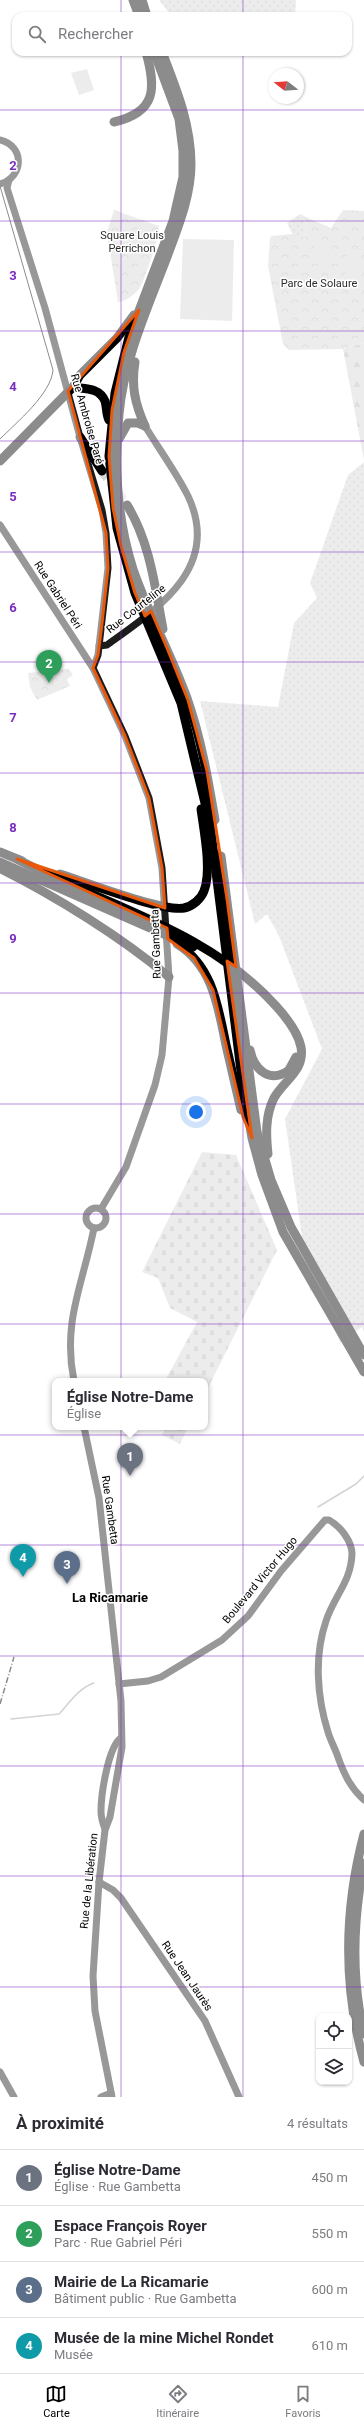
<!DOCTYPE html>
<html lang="fr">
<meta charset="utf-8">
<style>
:root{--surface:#fff;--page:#f2f2f3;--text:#2b2b33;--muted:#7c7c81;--line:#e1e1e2;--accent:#000}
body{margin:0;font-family:Roboto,sans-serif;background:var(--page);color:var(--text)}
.controls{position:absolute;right:12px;bottom:12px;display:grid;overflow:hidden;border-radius:8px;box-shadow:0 1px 3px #0004}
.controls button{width:36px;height:36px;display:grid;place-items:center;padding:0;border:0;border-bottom:1px solid var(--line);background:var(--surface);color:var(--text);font:20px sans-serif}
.compass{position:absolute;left:268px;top:68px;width:36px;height:36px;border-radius:50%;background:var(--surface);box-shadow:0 1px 3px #0004;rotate:287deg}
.you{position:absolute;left:196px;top:1112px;width:14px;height:14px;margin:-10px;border:3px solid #fff;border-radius:50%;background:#1a73e8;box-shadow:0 0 0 6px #1a73e833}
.badge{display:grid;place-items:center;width:26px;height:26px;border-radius:50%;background:var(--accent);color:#fff;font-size:13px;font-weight:700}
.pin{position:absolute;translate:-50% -33px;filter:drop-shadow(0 1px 2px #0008)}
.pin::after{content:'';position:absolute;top:21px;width:14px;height:12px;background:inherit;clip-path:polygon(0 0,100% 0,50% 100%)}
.popup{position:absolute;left:52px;top:1378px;width:156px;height:52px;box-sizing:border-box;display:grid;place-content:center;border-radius:8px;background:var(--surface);filter:drop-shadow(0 1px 3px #0005);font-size:13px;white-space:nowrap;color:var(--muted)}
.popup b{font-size:15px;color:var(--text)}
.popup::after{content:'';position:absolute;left:50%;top:100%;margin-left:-8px;border:8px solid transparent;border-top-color:var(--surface)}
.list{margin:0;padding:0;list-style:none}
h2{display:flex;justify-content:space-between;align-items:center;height:52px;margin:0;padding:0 16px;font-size:17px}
h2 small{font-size:13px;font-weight:400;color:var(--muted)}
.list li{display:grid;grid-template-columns:26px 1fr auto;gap:12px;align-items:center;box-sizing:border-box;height:56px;padding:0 16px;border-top:1px solid var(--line)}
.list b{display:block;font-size:15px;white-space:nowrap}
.list p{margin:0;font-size:13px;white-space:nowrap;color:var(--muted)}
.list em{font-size:13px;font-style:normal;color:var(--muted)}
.icon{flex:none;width:22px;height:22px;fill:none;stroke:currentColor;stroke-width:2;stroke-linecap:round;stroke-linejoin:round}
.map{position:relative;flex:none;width:364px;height:2097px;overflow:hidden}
.search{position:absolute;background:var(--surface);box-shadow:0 1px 3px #0004;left:12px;right:12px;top:12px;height:44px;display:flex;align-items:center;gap:10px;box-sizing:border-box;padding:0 14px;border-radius:12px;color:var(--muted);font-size:15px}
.sheet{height:276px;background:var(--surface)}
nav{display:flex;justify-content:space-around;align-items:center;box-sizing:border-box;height:56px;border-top:1px solid var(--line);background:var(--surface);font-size:11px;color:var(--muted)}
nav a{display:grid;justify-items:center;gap:2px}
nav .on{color:var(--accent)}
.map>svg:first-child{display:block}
.grass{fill:url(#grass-dots)}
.forest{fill:url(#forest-firs)}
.cemetery{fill:url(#cemetery-stones)}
.park{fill:url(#park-crowns)}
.pitch{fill:#d6d6d6}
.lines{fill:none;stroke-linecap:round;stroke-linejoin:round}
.stream{stroke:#9d9d9d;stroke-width:1.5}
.highway-tunnel{stroke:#d9d9d9;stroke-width:9;stroke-dasharray:9 4.5;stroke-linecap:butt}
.secondary{stroke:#1c1c1c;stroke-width:7}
.highway{stroke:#000;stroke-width:9}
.tram{stroke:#000;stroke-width:1}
.rail{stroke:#000;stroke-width:1.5;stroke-dasharray:6 2 1 2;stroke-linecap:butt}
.marked{fill:none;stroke:#e8590c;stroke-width:3;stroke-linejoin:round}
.grid{fill:none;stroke:#7b2cbf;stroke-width:1;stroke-opacity:0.55}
.labels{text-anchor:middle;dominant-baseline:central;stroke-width:3;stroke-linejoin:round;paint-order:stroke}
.park-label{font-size:11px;fill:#2d2d2d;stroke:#fff}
.street-label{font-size:11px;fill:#000;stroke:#fff}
.quarter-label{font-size:13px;font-weight:bold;fill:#000;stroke:#fff}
.grid-label{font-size:13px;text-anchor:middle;font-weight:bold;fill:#7b2cbf;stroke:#fff;stroke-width:3;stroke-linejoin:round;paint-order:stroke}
</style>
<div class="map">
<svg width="364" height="2097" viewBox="0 0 364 2097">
<defs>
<pattern id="grass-dots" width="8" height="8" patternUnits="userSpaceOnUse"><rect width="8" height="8" fill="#d6d6d6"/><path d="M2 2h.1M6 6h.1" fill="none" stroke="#b6b6b6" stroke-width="1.8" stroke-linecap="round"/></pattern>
<pattern id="forest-firs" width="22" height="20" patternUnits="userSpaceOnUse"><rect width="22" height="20" fill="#d6d6d6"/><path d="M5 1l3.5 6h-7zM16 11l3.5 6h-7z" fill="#b6b6b6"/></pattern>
<pattern id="cemetery-stones" width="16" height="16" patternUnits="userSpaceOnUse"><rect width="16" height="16" fill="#d6d6d6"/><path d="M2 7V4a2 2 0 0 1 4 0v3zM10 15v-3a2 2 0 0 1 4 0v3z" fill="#b6b6b6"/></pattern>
<pattern id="park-crowns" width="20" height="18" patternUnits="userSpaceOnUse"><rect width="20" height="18" fill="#d6d6d6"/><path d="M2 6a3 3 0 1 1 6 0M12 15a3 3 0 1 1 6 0" fill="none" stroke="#b6b6b6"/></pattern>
</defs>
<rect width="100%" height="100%" fill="#fff"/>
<g class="grass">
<polygon points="159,0 296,0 295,16 171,15"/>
<polygon points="300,214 306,217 305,239 294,237 287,223"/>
<polygon points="364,462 364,1332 362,1327 340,1343 320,1282 310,1292 285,1119 322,1049 279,936 267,914 255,924 200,701 278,707 294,623 317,598 310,583 348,475"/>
</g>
<polygon class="forest" points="364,343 364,460 343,349"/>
<g class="cemetery">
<polygon points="202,1152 236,1155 277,1250 205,1394 205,1381 165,1381 197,1322 170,1308 158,1278 142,1272"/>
<polygon points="166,1427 188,1427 180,1444 162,1435"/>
</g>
<g class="park">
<path d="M114,210L159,226C160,235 144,282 139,289C134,295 125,302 118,302L107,232Z"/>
<polygon points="343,210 364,211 364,343 343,349 289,350 283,344 268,266 270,239 271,236 292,234 305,239 306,217 331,228"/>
<polygon points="69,669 73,675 67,679 70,686 37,700 30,687 28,673"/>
</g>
<g class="pitch">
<polygon points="87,69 94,90 79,95 71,73"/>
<polygon points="183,239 234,240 232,321 180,319"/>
<polygon points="328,243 333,271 319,273 314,245"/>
<polygon points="358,254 361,285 347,286 344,256"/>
</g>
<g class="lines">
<g class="stream">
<polyline points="318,1507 356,1484 364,1476"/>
<path d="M11,1719L59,1714C70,1702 79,1688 94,1683"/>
</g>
<polyline class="highway-tunnel" points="102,471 127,505"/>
<g class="secondary">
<path d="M0,140C25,146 24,177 0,184"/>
<polyline points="9,180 7,188 45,308 80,437 102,510 106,533 108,568 98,655 93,668"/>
<polyline points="0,525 93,668 125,736 149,798 162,868 169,977 162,1055 155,1085 126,1167 101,1209"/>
<path d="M99,646L107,645C157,609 222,568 188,496C176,472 159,449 145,426"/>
<circle cx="96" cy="1218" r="10"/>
<path d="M74,1381C62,1322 83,1284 94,1228"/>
<polyline points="84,1427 99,1498 121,1701 122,1747 110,1817 105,1830 99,1882 93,1976 95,2011 112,2097"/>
<path d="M119,1684L148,1681L161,1677L222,1640L248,1616L281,1571L325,1520H329C340,1526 352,1541 352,1554C351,1582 334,1596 326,1621C314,1656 317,1697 328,1732C331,1742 336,1750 339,1760C345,1776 351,1788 364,1800"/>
<path d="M105,1829C103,1824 101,1817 101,1811C101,1795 108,1747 121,1738"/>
<polyline points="99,1882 113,1890 121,1898 205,2021 239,2097"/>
<polyline points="0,2072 14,2097"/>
<polyline points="101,2097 111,2093"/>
</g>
<g class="highway">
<polyline points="133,0 139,16"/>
<polyline points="142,0 147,16"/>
<polyline points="154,52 179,119 183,151 183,177 173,221 129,337 115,393 109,456 117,528 135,593 181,703 210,824 243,1087 252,1138 262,1175 283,1232 364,1372"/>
<path d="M162,52C176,88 191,124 191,164C191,196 178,227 167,257C148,307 124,359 119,414C114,465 117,519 133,569C148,613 171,654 187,698C201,738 208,779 215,820"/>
<path d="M114,122C157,112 156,88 146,52"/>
<path d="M135,362C131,386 135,404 145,426"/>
<path d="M73,387C84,389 99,387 105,401C107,407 106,414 109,420"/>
<polyline points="80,437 102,471"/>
<polyline points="119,439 128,423 138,423 145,426"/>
<polyline points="0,461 73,387 80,375 117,338 134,315"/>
<path d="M127,505C150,542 155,587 163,629"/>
<polyline points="0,852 22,861"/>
<polyline points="221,856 257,1132 271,1180 291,1227 364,1355"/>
<path d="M17,859C105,906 207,929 276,1006C286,1017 298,1032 301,1047C305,1071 284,1080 274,1098C265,1116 266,1135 268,1154"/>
<polyline points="0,862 193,947"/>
<path d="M1,869C57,897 121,937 169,977"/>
<path d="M60,874C85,882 163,912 184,908C193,906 201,899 204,891C212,871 204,831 201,809"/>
<path d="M177,944C213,966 218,1007 226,1045C231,1067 236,1089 241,1110"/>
<path d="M250,1050C254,1070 270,1084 289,1070L296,1057"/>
<path d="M364,1834C344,1910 343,1986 364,2062"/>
<path d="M364,1863C353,1919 351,1978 364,2034"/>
</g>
<path class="tram" d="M0,186L53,370C51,394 17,422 0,439"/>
<polyline class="rail" points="0,1704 14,1657"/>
</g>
<path d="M0 0H364V2097H0ZM139,310L124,352L112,410L109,456L113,508L121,546L135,593L145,616L151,611L167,648L188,700L207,771L227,899L236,967L227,961L252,1138L243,1117L213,990L194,958L168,939L167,928L17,859L165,908L162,868L149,798L125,736L93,668L98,655L102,623L108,568L106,533L68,391Z" fill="#fff" fill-opacity=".55" fill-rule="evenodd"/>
<path class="marked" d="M139,310L124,352L112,410L109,456L113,508L121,546L135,593L145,616L151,611L167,648L188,700L207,771L227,899L236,967L227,961L252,1138L243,1117L213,990L194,958L168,939L167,928L17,859L165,908L162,868L149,798L125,736L93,668L98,655L102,623L108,568L106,533L68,391Z"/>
<path class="grid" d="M121,0V16M243,0V16M121,52V2097M243,52V2097M0,110H364M0,221H364M0,331H364M0,441H364M0,552H364M0,662H364M0,773H364M0,883H364M0,993H364M0,1104H364M0,1214H364M0,1324H364M0,1435H364M0,1545H364M0,1656H364M0,1766H364M0,1876H364M0,1987H364"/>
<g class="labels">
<g class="park-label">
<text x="132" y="235">Square Louis<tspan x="132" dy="13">Perrichon</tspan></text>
<text x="319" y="283">Parc de Solaure</text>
</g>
<g class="street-label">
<text transform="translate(87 419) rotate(74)">Rue Ambroise Paré</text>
<text transform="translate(58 595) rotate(57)">Rue Gabriel Péri</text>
<text transform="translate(136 609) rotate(-38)">Rue Courteline</text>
<text transform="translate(156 944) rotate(-92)">Rue Gambetta</text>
<text transform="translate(110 1510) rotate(82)">Rue Gambetta</text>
<text transform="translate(260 1580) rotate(-50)">Boulevard Victor Hugo</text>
<text transform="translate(89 1881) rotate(-84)">Rue de la Libération</text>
<text transform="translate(187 1976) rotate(56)">Rue Jean Jaurès</text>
</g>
<g class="quarter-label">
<text x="110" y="1597">La Ricamarie</text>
</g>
</g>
<g class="grid-label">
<text x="13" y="170">2</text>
<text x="13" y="280">3</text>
<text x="13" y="391">4</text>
<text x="13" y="501">5</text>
<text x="13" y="612">6</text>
<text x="13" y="722">7</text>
<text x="13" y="832">8</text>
<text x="13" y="943">9</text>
</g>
</svg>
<div class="controls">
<button><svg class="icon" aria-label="locate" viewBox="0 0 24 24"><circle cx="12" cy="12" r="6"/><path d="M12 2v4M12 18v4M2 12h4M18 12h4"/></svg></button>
<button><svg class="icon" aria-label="layers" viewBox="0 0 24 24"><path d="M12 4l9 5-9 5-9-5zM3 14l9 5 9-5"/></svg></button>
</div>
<svg class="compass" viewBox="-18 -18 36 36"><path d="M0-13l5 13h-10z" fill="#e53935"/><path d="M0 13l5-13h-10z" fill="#7c7c81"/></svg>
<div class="you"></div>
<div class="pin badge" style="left:130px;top:1476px;background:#6b7280">1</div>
<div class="popup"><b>Église Notre-Dame</b>Église</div>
<div class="pin badge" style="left:49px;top:683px;background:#2e9e5b">2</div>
<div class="pin badge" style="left:67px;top:1584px;background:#5c6f8a">3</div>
<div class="pin badge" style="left:23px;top:1577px;background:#0f9aa8">4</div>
<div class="search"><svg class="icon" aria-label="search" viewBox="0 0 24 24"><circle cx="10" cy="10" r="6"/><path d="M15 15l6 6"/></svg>Rechercher</div>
</div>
<section class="sheet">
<h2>À proximité<small>4 résultats</small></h2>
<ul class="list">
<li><span class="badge" style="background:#6b7280">1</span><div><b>Église Notre-Dame</b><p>Église · Rue Gambetta</p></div><em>450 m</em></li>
<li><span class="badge" style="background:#2e9e5b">2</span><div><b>Espace François Royer</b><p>Parc · Rue Gabriel Péri</p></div><em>550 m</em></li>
<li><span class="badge" style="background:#5c6f8a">3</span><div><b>Mairie de La Ricamarie</b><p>Bâtiment public · Rue Gambetta</p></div><em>600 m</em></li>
<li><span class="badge" style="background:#0f9aa8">4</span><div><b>Musée de la mine Michel Rondet</b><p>Musée</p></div><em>610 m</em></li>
</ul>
</section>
<nav>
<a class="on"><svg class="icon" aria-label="map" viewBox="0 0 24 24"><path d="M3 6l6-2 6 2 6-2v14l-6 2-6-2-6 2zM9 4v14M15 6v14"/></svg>Carte</a>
<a><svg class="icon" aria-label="directions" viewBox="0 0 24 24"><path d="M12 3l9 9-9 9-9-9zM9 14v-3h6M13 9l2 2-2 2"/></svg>Itinéraire</a>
<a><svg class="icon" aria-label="saved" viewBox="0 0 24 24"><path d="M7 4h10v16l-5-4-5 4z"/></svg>Favoris</a>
</nav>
